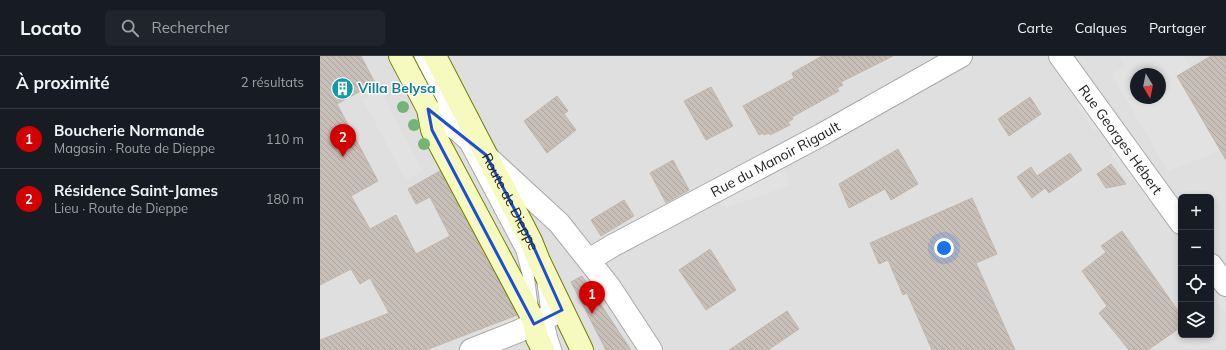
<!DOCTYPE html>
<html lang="fr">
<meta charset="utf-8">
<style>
:root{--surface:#171b24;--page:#20242c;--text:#f1f3f6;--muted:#9ea1a6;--line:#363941;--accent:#d40000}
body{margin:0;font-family:Mulish,sans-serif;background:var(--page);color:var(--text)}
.controls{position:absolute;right:12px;bottom:12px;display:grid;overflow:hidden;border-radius:6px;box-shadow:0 2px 6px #0003}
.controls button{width:36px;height:36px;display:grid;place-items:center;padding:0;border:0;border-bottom:1px solid var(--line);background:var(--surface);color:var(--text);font:20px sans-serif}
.compass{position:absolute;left:810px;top:12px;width:36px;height:36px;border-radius:50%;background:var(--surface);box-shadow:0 2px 6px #0003;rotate:170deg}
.you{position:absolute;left:624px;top:192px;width:14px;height:14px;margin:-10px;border:3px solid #fff;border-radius:50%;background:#1a73e8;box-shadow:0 0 0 6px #1a73e833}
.badge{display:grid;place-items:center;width:26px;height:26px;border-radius:50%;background:var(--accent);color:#fff;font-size:13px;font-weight:700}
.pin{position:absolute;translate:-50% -33px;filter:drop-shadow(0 1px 2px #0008)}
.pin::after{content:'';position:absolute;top:21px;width:14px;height:12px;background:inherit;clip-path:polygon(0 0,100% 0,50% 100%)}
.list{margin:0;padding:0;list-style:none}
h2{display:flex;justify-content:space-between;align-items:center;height:52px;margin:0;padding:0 16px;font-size:17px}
h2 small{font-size:13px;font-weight:400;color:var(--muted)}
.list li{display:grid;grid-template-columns:26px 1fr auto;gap:12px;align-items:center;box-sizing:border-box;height:60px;padding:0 16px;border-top:1px solid var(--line)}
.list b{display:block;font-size:15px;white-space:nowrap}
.list p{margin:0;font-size:13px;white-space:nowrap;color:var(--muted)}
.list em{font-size:13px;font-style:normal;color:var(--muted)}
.icon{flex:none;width:22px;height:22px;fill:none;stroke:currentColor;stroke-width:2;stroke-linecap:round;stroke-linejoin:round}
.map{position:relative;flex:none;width:906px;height:294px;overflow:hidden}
header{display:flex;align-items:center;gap:24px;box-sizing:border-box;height:56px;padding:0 20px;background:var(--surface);border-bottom:1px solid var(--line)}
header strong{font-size:19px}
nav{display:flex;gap:22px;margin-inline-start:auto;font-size:14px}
.search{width:280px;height:36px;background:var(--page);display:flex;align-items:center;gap:10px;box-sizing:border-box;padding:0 14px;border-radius:6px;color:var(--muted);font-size:15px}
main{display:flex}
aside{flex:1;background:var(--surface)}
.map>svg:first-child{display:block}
.residential{fill:#e0dfdf;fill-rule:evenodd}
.parking{fill:#e2e2e2;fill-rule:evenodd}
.building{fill:url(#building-back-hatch);stroke:#c4b6ab}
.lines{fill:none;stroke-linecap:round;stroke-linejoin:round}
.service-casing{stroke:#a9a9a9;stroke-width:13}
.minor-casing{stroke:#a9a9a9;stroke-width:24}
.tertiary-casing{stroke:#a9a9a9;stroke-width:24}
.secondary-casing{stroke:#707d05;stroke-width:24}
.service{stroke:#fff;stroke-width:11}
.minor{stroke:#fff;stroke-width:22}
.tertiary{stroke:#fff;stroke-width:22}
.secondary{stroke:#f7fabf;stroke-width:22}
.tree{fill:#74b475}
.marked{fill:none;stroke:#1d4ed8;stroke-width:3;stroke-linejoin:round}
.labels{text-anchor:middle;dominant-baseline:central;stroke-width:3;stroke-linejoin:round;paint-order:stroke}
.culture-label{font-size:14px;font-weight:bold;fill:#0d838f;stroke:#fff;text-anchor:start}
.street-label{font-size:14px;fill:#222;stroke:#fff}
</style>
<header>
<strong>Locato</strong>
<div class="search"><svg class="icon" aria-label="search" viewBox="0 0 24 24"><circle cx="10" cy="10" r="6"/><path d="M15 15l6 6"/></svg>Rechercher</div>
<nav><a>Carte</a><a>Calques</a><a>Partager</a></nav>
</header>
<main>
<aside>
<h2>À proximité<small>2 résultats</small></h2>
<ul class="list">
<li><span class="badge">1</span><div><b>Boucherie Normande</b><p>Magasin · Route de Dieppe</p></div><em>110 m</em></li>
<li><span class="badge">2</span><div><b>Résidence Saint-James</b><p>Lieu · Route de Dieppe</p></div><em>180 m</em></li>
</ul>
</aside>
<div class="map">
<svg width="906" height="294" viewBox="0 0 906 294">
<defs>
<pattern id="building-back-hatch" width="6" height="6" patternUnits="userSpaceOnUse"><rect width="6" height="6" fill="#c7bfb8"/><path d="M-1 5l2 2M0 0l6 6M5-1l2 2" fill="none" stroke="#aba49e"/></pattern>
</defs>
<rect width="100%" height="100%" fill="#f2efe9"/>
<path class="residential" d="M0,0H906V294H0ZM816,18H840V42H816ZM861,141H891V279H861Z"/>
<g class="parking">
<path d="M800,0H864L871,12L857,20L900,95L848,115L791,18L805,11ZM816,18H840V42H816Z"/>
<polygon points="60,35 103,115 86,125 43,44"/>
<polygon points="761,43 780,71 773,75 755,47"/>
<polygon points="795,90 816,121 810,125 789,95"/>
<polygon points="463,108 470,129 406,152 403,143"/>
<polygon points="891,225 906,246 906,258 891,238"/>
</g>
<g class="building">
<polygon points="0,0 41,0 55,27 17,48 58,125 31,140 50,173 76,159 96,198 130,180 110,141 96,148 88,133 120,115 197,259 106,294 0,294 0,284 69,257 50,222 40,228 31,213 0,229"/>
<polygon points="502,0 573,0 521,26 523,29 517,32 519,35 472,61 473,63 468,66 470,69 450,79 449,77 444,79 443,77 439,79 423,50 474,22 472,17"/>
<polygon points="891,0 906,0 906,104 857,20"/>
<polygon points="391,31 413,70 386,84 364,45"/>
<polygon points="237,40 248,55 244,58 256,74 227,97 204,65"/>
<polygon points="710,41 721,58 689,80 678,63"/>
<polygon points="578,93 598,128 571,144 565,133 529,152 519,128"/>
<polygon points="750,97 762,114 729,137 725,132 712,142 697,121 711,111 717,120"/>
<polygon points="353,104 369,134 346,147 330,117"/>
<polygon points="791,108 806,128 786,132 777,118"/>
<polygon points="652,142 677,198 656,207 695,294 612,294 587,237 583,239 568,204 559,208 550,187"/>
<polygon points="304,144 314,160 281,180 271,164"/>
<polygon points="802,175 861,259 861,271 828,294 809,294 779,257 787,250 762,215 786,196 781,190"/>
<polygon points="390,193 416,234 386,254 359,214"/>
<polygon points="262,220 299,276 311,294 286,294 251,226"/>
<polygon points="467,255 479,273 448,294 409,294"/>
</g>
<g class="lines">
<defs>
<g id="service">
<polyline points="100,0 135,67"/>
<polyline points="147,91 202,195 208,218 212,249"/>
<path d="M223,228C227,251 227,273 236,294"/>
</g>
<g id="minor">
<polyline points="108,53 139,75 239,167 289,230 331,294"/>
<path id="s1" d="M269,204L292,190L501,79L641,0"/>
<polyline points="151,294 199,275 242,254"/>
</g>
<g id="tertiary">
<path id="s2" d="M740,0L861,167"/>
<polyline points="891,209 906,229"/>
</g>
<g id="secondary">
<polyline points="80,0 108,53 112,74 213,263 217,282 223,294"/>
<path id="s3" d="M115,0L211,185L219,205L262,294"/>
</g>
</defs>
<use href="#service" class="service-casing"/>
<use href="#minor" class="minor-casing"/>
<use href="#tertiary" class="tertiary-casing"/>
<use href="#secondary" class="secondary-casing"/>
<use href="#service" class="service"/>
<use href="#minor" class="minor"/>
<use href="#tertiary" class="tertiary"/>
<use href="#secondary" class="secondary"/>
</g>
<g class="tree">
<circle cx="83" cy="51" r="6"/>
<circle cx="94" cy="69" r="6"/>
<circle cx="104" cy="88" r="6"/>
</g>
<path class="marked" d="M108,53L166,99L211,185L242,254L214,268L112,74Z"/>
<defs>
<symbol id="building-disc" viewBox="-11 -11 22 22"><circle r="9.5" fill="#0f9aa8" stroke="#fff"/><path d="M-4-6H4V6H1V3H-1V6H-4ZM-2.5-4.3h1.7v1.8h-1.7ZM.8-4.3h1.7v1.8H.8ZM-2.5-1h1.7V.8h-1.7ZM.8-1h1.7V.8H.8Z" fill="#fff"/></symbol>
</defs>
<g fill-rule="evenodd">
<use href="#building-disc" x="10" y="20" width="25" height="25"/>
</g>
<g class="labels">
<g class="culture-label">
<text x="38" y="32">Villa Belysa</text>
</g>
<g class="street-label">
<text stroke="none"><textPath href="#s2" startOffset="103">Rue Georges Hébert</textPath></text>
<text stroke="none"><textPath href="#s1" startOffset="212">Rue du Manoir Rigault</textPath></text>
<text stroke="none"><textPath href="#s3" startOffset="164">Route de Dieppe</textPath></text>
</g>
</g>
</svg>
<div class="controls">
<button>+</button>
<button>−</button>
<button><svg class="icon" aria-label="locate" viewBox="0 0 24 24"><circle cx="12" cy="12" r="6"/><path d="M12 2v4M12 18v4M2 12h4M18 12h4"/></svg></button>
<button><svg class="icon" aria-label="layers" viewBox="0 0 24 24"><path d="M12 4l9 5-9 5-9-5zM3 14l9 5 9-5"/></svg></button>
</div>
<svg class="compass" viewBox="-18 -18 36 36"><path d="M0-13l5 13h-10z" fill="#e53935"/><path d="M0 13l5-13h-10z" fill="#9ea1a6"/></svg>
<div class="you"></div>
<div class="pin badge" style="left:272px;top:258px">1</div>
<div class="pin badge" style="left:23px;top:101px">2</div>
</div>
</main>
